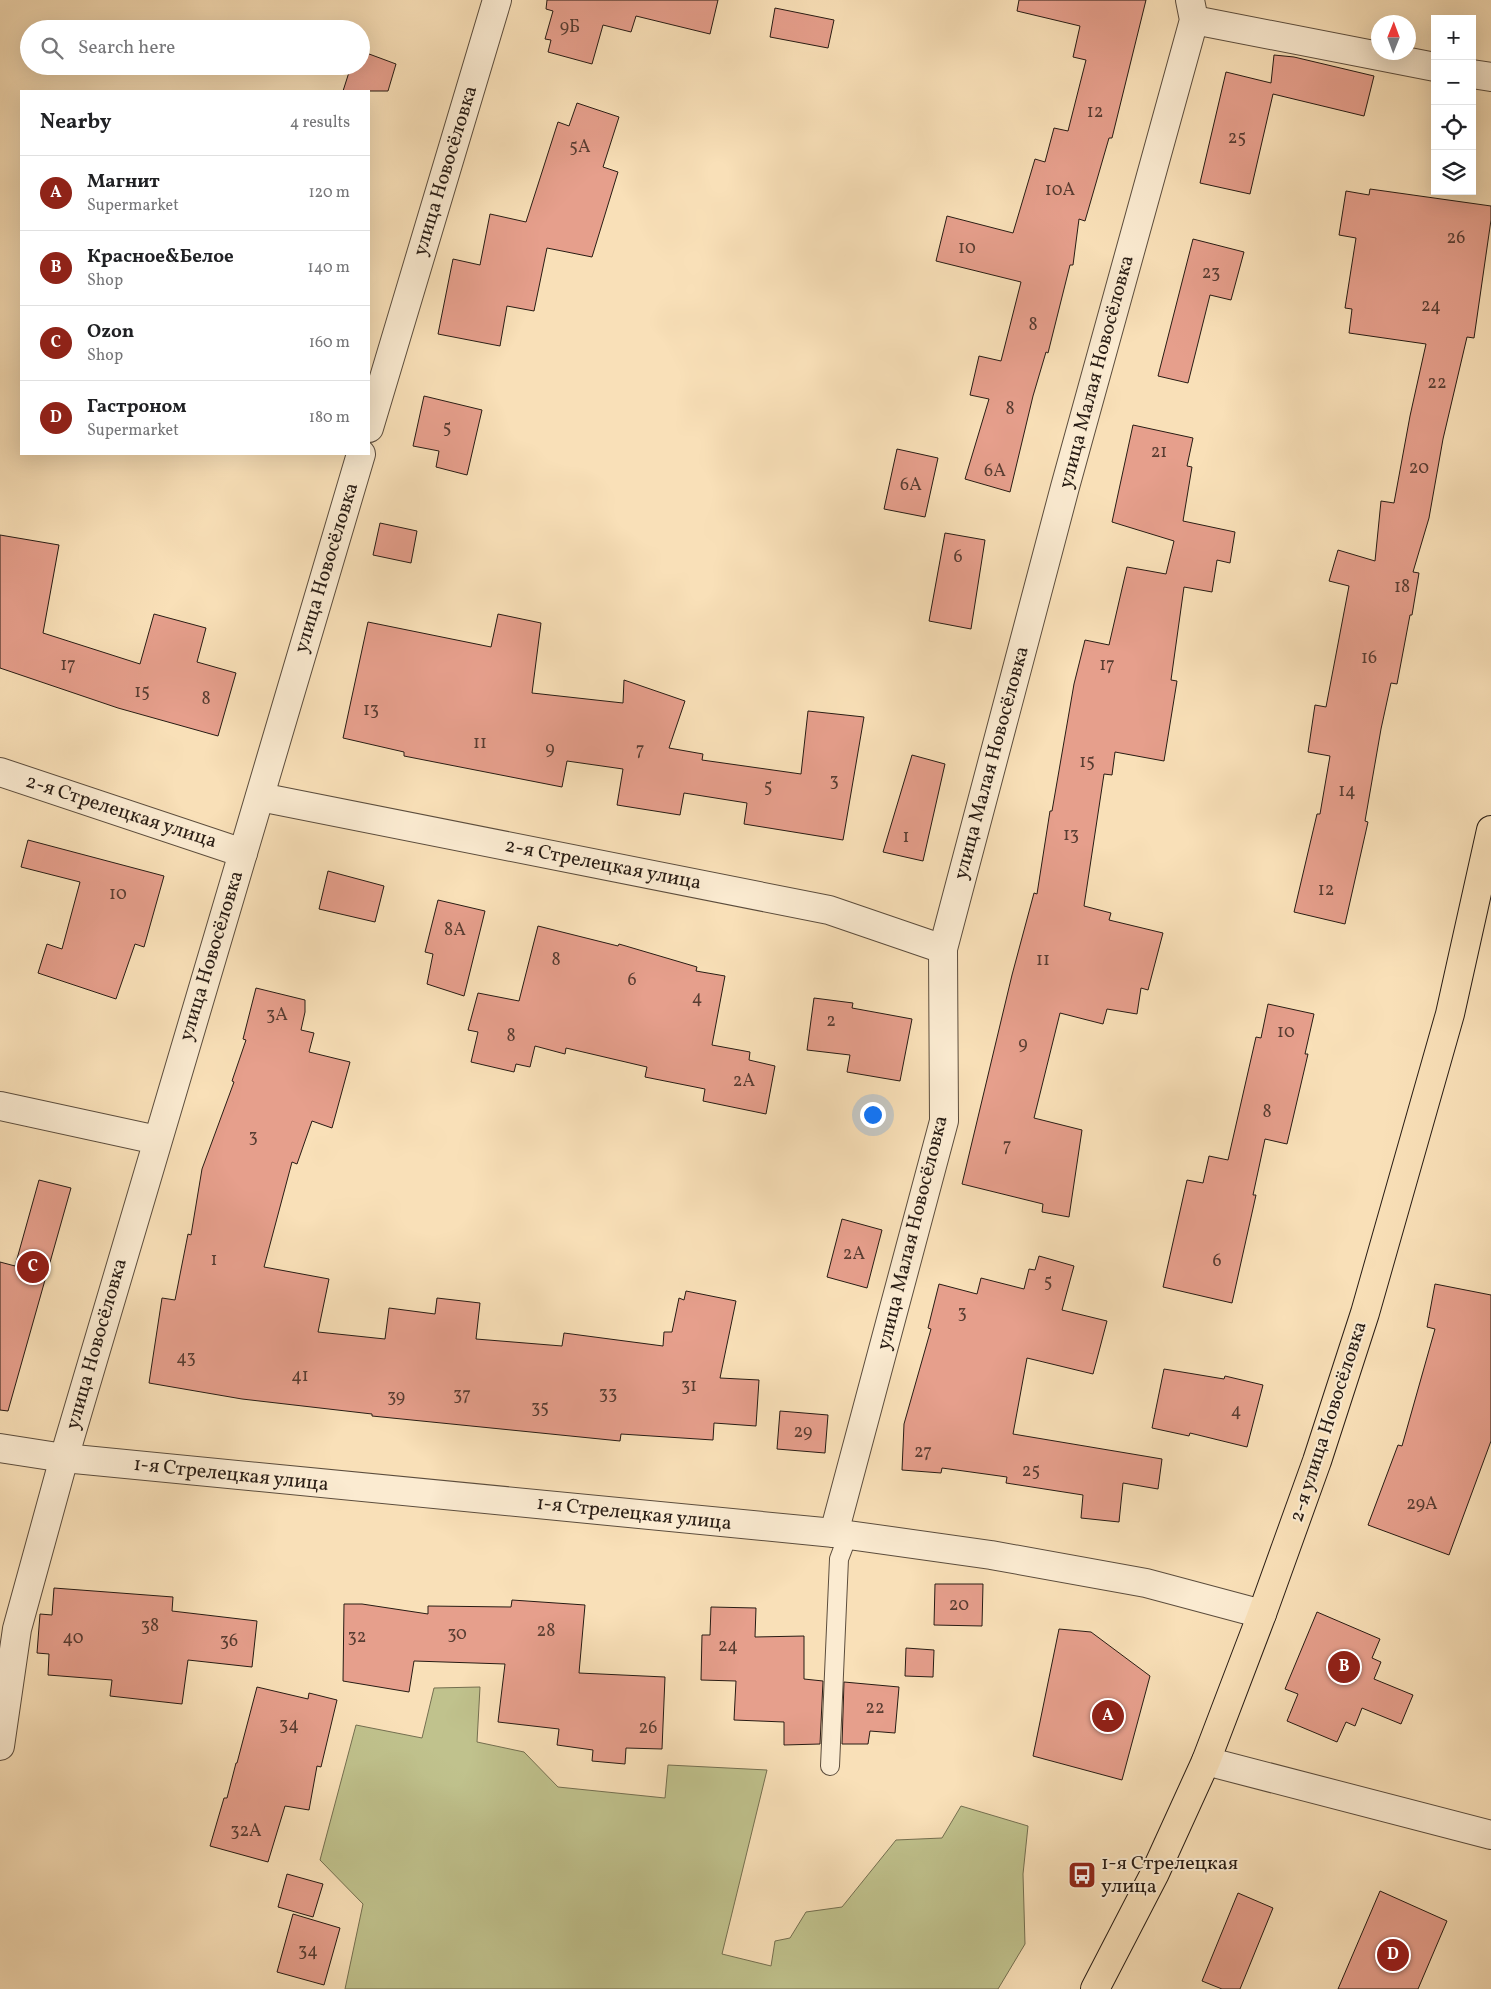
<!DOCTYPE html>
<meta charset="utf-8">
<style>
:root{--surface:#fff;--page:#f6f6f6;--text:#202124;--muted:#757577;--line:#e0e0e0;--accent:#8f2418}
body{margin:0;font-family:Vollkorn,serif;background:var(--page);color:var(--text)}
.controls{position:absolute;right:15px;top:15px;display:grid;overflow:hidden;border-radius:0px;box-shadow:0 5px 20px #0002}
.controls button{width:45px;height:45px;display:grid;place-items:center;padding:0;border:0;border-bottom:1px solid var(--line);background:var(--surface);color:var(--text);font:25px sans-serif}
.compass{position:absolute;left:1371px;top:15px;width:45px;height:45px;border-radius:50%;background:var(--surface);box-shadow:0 5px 20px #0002;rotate:1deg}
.you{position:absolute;left:872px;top:1114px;width:18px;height:18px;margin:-12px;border:4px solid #fff;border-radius:50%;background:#1a73e8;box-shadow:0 0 0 8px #1a73e833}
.badge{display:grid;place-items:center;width:32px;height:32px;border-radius:50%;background:var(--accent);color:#fff;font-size:16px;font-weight:700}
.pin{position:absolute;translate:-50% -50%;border:2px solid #fff;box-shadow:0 1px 5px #0006}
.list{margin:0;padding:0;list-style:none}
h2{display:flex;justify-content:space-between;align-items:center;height:65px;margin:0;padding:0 20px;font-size:21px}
h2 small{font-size:16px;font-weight:400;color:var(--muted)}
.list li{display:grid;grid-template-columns:32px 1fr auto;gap:15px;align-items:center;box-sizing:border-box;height:75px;padding:0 20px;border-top:1px solid var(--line)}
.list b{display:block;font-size:19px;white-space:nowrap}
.list p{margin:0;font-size:16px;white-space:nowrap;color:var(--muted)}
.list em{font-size:16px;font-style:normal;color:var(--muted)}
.icon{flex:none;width:28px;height:28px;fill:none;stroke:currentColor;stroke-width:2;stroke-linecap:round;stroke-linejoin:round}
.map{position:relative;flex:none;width:1491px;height:1989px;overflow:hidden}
.search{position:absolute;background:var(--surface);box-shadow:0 5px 20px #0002;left:20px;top:20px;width:350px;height:55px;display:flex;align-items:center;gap:12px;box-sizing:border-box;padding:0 18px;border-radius:28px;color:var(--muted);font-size:19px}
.panel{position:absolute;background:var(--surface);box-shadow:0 5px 20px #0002;left:20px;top:90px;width:350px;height:365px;border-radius:0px}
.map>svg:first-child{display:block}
.green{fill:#c0c28d;stroke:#746f50}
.building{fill:#e69f8c;stroke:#281c14}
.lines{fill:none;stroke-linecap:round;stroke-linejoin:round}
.service-casing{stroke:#5c4d3d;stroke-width:20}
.minor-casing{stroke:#5c4d3d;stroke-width:30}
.tertiary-casing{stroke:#5c4d3d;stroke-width:30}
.primary-casing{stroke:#281c14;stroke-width:30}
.service{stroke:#fbebd1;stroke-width:18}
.minor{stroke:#fbebd1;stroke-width:28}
.tertiary{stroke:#fbebd1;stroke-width:28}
.primary{stroke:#f9e0b8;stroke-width:28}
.labels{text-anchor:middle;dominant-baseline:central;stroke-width:4;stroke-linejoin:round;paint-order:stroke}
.number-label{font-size:18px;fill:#583d32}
.street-label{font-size:20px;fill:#281c14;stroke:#fbebd1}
.poi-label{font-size:20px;fill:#281c14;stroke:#fbebd1;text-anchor:start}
</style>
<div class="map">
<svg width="1491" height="1989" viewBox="0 0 1491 1989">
<rect width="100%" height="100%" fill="#f9e0b8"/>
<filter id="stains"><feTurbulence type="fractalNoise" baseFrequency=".004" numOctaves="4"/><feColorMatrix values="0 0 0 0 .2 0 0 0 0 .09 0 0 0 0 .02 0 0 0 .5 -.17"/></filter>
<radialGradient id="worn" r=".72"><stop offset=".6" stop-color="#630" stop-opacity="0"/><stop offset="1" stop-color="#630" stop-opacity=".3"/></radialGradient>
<polygon class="green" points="480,1687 477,1742 524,1752 558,1787 665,1798 668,1765 767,1770 722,1954 771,1966 775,1941 790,1938 806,1912 842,1907 896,1840 942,1838 961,1806 1028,1826 1023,1874 1025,1944 998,1989 345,1989 363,1904 320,1860 356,1725 422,1738 434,1688"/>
<g class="building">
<polygon points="547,0 718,0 710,34 636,16 631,32 603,25 592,64 548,52 551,40 545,39 553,11 546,9"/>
<polygon points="1019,0 1146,0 1112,138 1109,138 1085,221 1079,219 1073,265 1070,265 1048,353 1046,352 1033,396 1010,492 965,479 989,399 970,395 979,356 1001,361 1021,282 936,261 947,216 1013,233 1035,159 1045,162 1054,128 1068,131 1086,60 1073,57 1080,26 1017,11"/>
<polygon points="775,8 834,20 828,48 770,37"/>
<polygon points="361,51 396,64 388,91 343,91 351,66 361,66"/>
<polygon points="1274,55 1294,57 1374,76 1364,116 1273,94 1250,194 1200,183 1226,72 1271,83"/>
<polygon points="577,103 619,117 603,167 618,172 592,257 547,248 534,311 507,306 500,346 438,334 453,259 480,265 490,214 526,222 558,122 569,126"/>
<polygon points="1370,189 1491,206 1491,220 1474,338 1467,337 1443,439 1429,518 1413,572 1419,573 1412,615 1410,615 1397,684 1391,683 1381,729 1365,821 1368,822 1345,924 1294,912 1317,814 1320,814 1330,756 1308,752 1315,705 1326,707 1349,586 1329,581 1338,550 1375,561 1381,501 1394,503 1410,416 1426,344 1349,333 1352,309 1345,308 1356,238 1339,235 1346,191 1369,195"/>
<polygon points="1193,239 1244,252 1231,300 1210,295 1188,383 1158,376"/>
<polygon points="424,396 482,410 467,475 436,467 439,451 413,446"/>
<polygon points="1133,425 1193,438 1187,466 1192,467 1183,521 1235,532 1230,563 1217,560 1212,592 1184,587 1171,680 1177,681 1164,761 1115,752 1112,775 1104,774 1084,906 1111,913 1109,920 1163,933 1148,990 1141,988 1137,1014 1107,1009 1103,1024 1060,1013 1034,1118 1082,1130 1069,1217 1042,1212 1043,1204 962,1184 1012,975 1034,893 1037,894 1050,811 1052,811 1074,684 1085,640 1109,645 1127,567 1166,574 1174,541 1112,522"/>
<polygon points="897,449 938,458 925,517 884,509"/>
<polygon points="380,523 417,531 411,563 373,555"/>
<polygon points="945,533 985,540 971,629 929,621"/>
<polygon points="0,535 59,545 43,633 140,664 154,614 206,628 197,662 236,673 218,736 118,708 0,668"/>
<polygon points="498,614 541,623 532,693 623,703 624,680 685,701 669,748 703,754 702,760 801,774 808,711 864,717 843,840 744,824 747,803 684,793 680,815 617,805 623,769 567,761 562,787 404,756 404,752 343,738 368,622 491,647"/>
<polygon points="912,755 945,764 923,861 883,852"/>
<polygon points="28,840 164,876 144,947 135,944 116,999 38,973 47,944 62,949 80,882 21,867"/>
<polygon points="328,871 384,886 375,922 319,909"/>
<polygon points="438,900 485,911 464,996 427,984 433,954 425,952"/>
<polygon points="538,926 618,946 619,944 697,967 696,971 725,976 712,1045 750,1052 749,1060 775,1066 766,1114 703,1101 705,1089 645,1077 647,1067 566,1048 565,1054 535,1046 530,1067 516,1064 514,1072 471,1062 478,1032 468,1030 478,993 519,1001"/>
<polygon points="256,988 305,1000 305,1012 301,1030 314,1033 309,1052 350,1062 332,1128 312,1121 297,1164 292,1162 264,1267 329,1279 318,1332 385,1339 389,1308 435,1314 437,1298 480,1303 476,1339 562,1346 564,1333 663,1346 664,1332 672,1332 679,1298 684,1300 686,1291 736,1301 720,1378 759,1380 756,1426 714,1423 713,1440 621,1434 620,1441 372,1416 372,1414 242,1399 149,1383 162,1298 175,1300 188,1234 191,1235 202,1169 234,1082 232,1081 246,1040 243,1039"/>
<polygon points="814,998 853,1003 852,1008 912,1019 900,1081 847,1072 850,1055 807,1050"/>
<polygon points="1268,1004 1314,1014 1305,1054 1308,1054 1287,1144 1265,1139 1253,1195 1256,1195 1232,1303 1163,1287 1187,1180 1203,1183 1209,1156 1228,1160 1256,1037 1261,1038"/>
<polygon points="39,1180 71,1188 8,1411 0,1410 0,1262 15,1266"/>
<polygon points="842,1219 882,1230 867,1288 827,1277"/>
<polygon points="1039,1256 1074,1266 1062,1310 1107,1321 1093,1374 1027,1358 1013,1434 1162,1459 1158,1489 1123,1483 1119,1522 1081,1518 1083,1495 1006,1483 1007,1477 942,1468 941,1473 902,1470 904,1424 931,1329 928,1328 939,1284 977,1294 981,1278 1024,1289 1029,1269 1035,1270"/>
<polygon points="1435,1284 1491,1295 1491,1441 1449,1555 1368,1525 1398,1445 1402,1446 1435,1329 1427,1327"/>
<polygon points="1164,1369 1224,1379 1225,1376 1263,1385 1247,1447 1190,1433 1189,1436 1152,1428"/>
<polygon points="780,1411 828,1415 825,1453 777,1449"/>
<polygon points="935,1584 983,1584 982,1626 934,1625"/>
<polygon points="54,1588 173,1597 172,1611 257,1621 252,1667 188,1660 182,1704 110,1696 112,1680 48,1675 49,1654 37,1653 40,1614 52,1615"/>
<polygon points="512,1600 585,1605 579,1673 665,1677 662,1749 626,1748 625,1764 592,1761 593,1750 557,1745 559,1729 498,1722 505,1664 414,1661 409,1692 343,1681 344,1604 362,1604 428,1614 428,1606 511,1607"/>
<polygon points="711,1607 756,1608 755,1637 804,1636 804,1679 823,1681 820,1744 784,1745 784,1722 734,1720 736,1681 701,1680 702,1635 710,1635"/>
<polygon points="1317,1612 1380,1639 1372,1658 1381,1662 1374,1679 1413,1695 1401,1724 1362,1708 1355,1726 1346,1722 1337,1742 1287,1721 1298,1694 1285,1689"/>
<polygon points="1059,1629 1091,1632 1150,1676 1122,1780 1033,1756"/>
<polygon points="906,1648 934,1650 933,1677 905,1676"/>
<polygon points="844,1682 899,1687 895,1733 870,1731 868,1744 842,1744"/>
<polygon points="257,1687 308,1699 309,1693 337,1700 321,1767 317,1766 309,1810 285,1806 268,1862 210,1846 224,1798 227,1798 236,1763 237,1763"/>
<polygon points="287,1874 323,1884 313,1917 278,1907"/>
<polygon points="1380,1891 1447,1921 1418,1989 1338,1989"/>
<polygon points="1238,1893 1273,1908 1240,1989 1222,1989 1202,1981"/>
<polygon points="293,1914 340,1928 324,1985 277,1972"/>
</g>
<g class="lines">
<defs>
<polyline id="service" points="830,1766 839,1559 848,1535"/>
<g id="minor">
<polyline points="1194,20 1435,67"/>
<polyline points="1472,74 1491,77"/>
<polyline points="369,428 497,0"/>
<polyline points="0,772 243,853"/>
<polyline points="260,797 829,910 943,949"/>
<polyline points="0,1106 157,1140"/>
<polyline points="0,1448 64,1458"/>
<polyline points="834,1533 944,1121 943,949 1065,487 1194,20 1190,0"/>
<polyline points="0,1746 17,1629 64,1458 361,454"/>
<polyline points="1206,1761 1491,1835"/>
</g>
<polyline id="tertiary" points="64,1458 834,1533 991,1555 1146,1583 1262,1614"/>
<polyline id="primary" points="1095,1989 1155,1873 1206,1761 1262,1614 1317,1461 1365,1313 1450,1014 1491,830"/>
</defs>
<use href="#service" class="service-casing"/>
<use href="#minor" class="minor-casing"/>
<use href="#tertiary" class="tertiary-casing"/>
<use href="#primary" class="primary-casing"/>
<use href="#service" class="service"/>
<use href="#minor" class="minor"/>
<use href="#tertiary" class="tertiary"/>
<use href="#primary" class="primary"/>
</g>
<defs>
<symbol id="bus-square" viewBox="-11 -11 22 22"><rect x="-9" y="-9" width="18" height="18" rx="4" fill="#8f2418" stroke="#fbebd1"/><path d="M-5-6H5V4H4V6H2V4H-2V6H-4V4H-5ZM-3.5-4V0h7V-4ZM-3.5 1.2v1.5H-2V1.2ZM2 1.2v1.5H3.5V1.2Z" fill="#fff"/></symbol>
</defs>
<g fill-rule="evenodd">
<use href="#bus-square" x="1066" y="1859" width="32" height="32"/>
</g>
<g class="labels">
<g class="number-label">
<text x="570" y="27">9Б</text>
<text x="1095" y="112">12</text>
<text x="1237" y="138">25</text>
<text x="580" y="147">5А</text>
<text x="1060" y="190">10А</text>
<text x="1456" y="238">26</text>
<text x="967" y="248">10</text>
<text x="1211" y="273">23</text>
<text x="1431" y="306">24</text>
<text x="1033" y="325">8</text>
<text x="1437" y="383">22</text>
<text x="1010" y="409">8</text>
<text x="447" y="428">5</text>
<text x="1159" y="452">21</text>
<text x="1419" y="468">20</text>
<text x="995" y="471">6А</text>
<text x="911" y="485">6А</text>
<text x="958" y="557">6</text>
<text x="1402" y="587">18</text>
<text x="1369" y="658">16</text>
<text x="68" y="665">17</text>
<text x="1107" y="665">17</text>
<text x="142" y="692">15</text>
<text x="206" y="699">8</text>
<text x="371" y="710">13</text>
<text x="480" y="743">11</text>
<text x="550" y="749">9</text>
<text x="640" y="750">7</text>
<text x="1087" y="762">15</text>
<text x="834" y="781">3</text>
<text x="768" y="787">5</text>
<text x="1347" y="791">14</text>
<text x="1071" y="835">13</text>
<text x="906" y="837">1</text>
<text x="1326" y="890">12</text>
<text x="118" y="894">10</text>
<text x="455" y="930">8А</text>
<text x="556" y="960">8</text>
<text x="1043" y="960">11</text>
<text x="632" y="980">6</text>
<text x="697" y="998">4</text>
<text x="277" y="1015">3А</text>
<text x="831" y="1021">2</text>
<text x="1286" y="1032">10</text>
<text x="511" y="1036">8</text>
<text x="1023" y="1044">9</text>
<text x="744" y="1081">2А</text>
<text x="1267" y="1112">8</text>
<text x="253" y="1137">3</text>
<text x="1007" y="1146">7</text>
<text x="854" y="1254">2А</text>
<text x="214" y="1260">1</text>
<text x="1217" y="1261">6</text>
<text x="1048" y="1282">5</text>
<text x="962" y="1313">3</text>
<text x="186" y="1358">43</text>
<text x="300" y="1376">41</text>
<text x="689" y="1386">31</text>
<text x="608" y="1394">33</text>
<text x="462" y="1395">37</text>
<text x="396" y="1397">39</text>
<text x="540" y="1408">35</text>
<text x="1236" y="1411">4</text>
<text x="803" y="1432">29</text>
<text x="923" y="1452">27</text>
<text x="1031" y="1471">25</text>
<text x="1422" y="1504">29А</text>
<text x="959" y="1605">20</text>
<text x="150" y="1626">38</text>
<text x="546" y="1631">28</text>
<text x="457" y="1634">30</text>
<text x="357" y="1637">32</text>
<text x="73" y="1638">40</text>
<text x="229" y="1641">36</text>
<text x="728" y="1646">24</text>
<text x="875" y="1708">22</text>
<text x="289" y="1725">34</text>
<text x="648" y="1728">26</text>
<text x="246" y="1831">32А</text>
<text x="308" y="1951">34</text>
</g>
<g class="street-label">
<text transform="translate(446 171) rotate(-73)">улица Новосёловка</text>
<text transform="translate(1097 372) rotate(-75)">улица Малая Новосёловка</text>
<text transform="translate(327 568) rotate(-73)">улица Новосёловка</text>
<text transform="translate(992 763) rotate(-75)">улица Малая Новосёловка</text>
<text transform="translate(121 812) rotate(18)">2-я Стрелецкая улица</text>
<text transform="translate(603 865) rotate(11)">2-я Стрелецкая улица</text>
<text transform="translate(212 956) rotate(-73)">улица Новосёловка</text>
<text transform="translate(913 1233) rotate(-76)">улица Малая Новосёловка</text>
<text transform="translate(97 1344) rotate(-74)">улица Новосёловка</text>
<text transform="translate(1329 1422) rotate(-72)">2-я улица Новосёловка</text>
<text transform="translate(231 1475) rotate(6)">1-я Стрелецкая улица</text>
<text transform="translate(634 1514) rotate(6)">1-я Стрелецкая улица</text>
</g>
<g class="poi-label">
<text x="1101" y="1864">1-я Стрелецкая<tspan x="1101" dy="23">улица</tspan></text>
</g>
</g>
<rect width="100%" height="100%" filter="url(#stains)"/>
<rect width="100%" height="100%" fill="url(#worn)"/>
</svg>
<div class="controls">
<button>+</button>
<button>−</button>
<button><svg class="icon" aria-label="locate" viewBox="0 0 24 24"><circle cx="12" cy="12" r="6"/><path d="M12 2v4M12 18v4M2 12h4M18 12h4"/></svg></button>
<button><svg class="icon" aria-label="layers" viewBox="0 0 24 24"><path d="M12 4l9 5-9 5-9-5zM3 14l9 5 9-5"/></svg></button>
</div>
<svg class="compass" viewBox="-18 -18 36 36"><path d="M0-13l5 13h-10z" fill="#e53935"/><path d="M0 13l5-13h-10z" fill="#757577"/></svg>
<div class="you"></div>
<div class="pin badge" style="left:1108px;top:1716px">A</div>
<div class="pin badge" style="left:1344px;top:1667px">B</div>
<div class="pin badge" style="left:33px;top:1267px">C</div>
<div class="pin badge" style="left:1393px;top:1955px">D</div>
<div class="search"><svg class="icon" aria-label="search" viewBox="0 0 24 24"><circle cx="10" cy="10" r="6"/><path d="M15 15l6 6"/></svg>Search here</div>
<section class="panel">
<h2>Nearby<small>4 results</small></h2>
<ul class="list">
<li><span class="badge">A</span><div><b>Магнит</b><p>Supermarket</p></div><em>120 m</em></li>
<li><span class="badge">B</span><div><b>Красное&amp;Белое</b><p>Shop</p></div><em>140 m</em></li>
<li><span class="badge">C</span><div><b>Ozon</b><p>Shop</p></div><em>160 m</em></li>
<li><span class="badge">D</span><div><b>Гастроном</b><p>Supermarket</p></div><em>180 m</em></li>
</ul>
</section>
</div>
